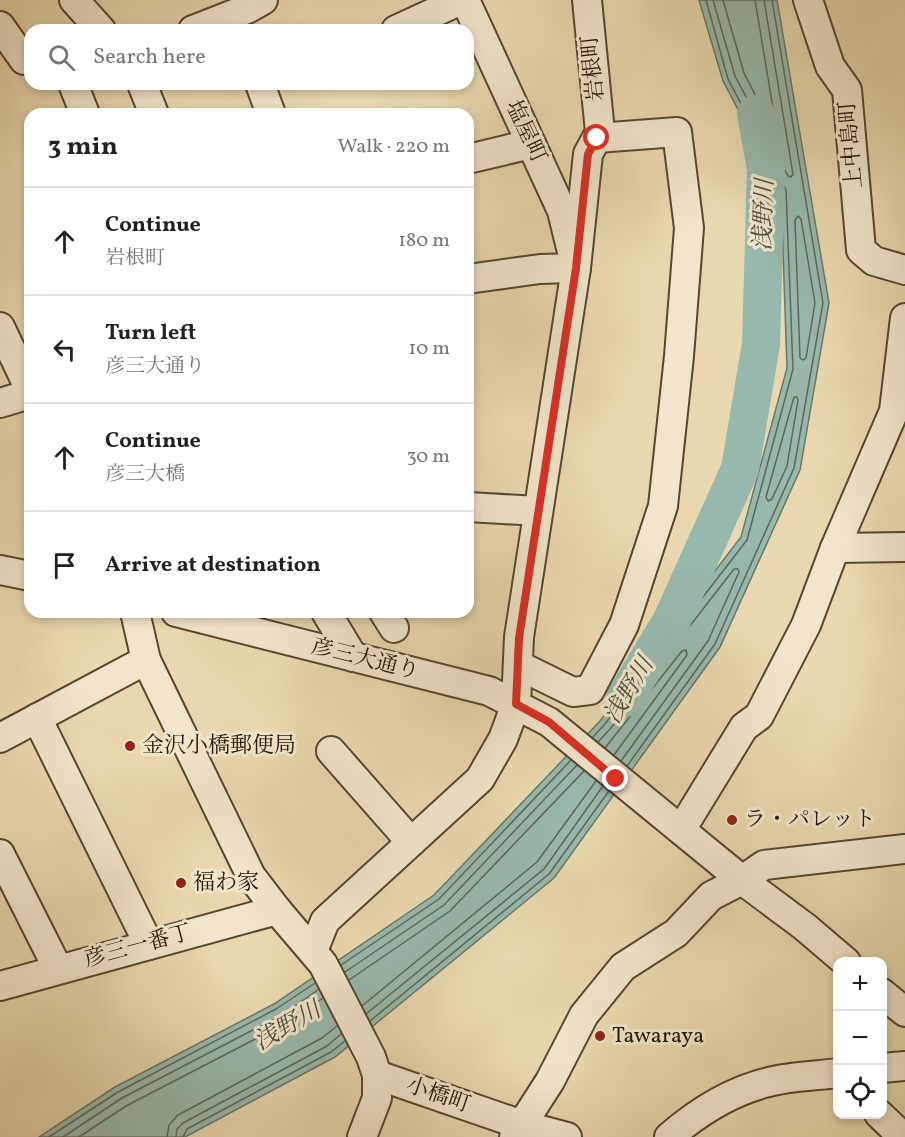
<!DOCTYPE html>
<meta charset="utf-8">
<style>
:root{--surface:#fff;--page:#f6f6f6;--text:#202124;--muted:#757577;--line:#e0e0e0}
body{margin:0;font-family:Vollkorn,"Noto Serif JP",serif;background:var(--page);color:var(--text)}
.controls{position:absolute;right:18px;bottom:18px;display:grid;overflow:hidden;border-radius:12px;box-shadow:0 3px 9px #0003}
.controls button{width:54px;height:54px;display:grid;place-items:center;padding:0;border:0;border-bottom:2px solid var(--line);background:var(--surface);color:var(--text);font:30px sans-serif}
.stop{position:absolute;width:18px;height:18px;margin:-14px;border:4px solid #d93025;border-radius:50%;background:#fff}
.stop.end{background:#d93025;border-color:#fff;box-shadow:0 2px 6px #0008}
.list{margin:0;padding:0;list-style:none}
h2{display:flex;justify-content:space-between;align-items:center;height:78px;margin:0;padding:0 24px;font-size:26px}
h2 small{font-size:20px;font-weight:400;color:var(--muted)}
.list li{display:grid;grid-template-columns:39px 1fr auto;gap:18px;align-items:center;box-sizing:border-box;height:108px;padding:0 24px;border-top:2px solid var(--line)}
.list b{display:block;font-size:22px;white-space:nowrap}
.list p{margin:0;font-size:20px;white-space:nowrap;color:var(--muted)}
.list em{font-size:20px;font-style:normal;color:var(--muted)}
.icon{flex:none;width:33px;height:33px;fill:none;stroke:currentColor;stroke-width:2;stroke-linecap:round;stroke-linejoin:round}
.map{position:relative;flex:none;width:905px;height:1137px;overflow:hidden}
.search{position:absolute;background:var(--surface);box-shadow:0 3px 9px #0003;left:24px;top:24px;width:450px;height:66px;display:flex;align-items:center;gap:15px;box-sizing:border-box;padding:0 21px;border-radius:18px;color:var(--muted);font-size:22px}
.panel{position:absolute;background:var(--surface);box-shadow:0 3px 9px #0003;left:24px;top:108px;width:450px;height:510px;border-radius:18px}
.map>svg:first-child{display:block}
.water{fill:#97b9ad;stroke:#697869;stroke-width:1.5}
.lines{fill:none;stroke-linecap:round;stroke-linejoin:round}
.shore{stroke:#5e6858;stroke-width:1.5}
.river{stroke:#97b9ad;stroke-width:38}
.minor-casing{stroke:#56472f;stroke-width:32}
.minor{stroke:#f1e6cb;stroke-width:28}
.route{stroke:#d93025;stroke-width:8}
.poi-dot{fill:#8f2418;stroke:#f1e6cb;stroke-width:2}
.labels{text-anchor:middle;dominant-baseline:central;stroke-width:6;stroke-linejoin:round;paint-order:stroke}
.street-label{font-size:22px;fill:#251704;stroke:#f1e6cb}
.poi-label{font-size:22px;fill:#251704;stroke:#f1e6cb;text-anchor:start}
.water-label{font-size:24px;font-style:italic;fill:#4d503f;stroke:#f1e6cb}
</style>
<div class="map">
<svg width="905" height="1137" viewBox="0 0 905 1137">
<rect width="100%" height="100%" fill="#e9d8af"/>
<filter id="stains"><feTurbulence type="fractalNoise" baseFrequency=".00333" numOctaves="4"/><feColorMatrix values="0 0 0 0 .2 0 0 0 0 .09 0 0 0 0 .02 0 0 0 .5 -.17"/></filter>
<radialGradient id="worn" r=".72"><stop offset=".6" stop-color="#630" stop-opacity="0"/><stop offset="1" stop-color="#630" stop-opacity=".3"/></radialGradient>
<polygon class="water" points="699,0 777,0 829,303 800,470 720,647 554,878 335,1057 185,1137 39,1137 115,1087 274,1004 434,895 600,721 741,537 787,368 781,191 723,81"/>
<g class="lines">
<g class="shore">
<polyline points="713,0 735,76 788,176 791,177 793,174 764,0"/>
<polyline points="723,0 744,73 769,122 772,123 775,120 755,0"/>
<polygon points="798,216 801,219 815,303 806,358 803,360 800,358 795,220"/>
<polygon points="794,397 797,397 798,400 787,466 772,499 768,501 766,497"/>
<polyline points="593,737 604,725 747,540 793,369 786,190 728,79 706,0"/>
<polyline points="598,742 610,729 734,569 738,569 739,572 708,641 621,761"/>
<polyline points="605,748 682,651 686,650 687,655 614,755"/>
<polyline points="627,766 715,644 794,468 823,303 772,0"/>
<polyline points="341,965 439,899 571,760"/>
<polyline points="345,972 444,905 577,765"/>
<polyline points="349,980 450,911 584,771"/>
<polyline points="362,1006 537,862 596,781"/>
<polyline points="366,1014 544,869 603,786"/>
<polyline points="370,1021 549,874 609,791"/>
<polyline points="49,1137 118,1092 276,1009 315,983"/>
<polyline points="63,1137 122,1098 280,1016 318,990"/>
<polyline points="79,1137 126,1106 284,1024 323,998"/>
<polyline points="167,1137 169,1125 178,1115 322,1038 337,1026"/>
<polyline points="176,1137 177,1129 183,1123 327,1046 341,1034"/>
<polyline points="183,1137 187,1129 331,1052 345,1041"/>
</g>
<polyline class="river" points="625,698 671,622 740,469 761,344 766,168 756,114"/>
<defs>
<g id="minor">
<polyline points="74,0 101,30"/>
<polyline points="465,0 562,211 571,248"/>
<polyline points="808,0 830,66 847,90 861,250 874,261 905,270"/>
<polyline points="0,26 24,60"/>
<polyline points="193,30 247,9 263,0"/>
<polyline points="396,30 461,0"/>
<polyline points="73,84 85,114"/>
<polyline points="142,84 154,114"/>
<polyline points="260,84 271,114"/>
<polyline points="468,159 531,144"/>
<polyline points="468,279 540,269 576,268"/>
<polyline points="0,327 30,390"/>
<polyline points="0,403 30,394"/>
<polyline points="468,507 538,511"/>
<polyline points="835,548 905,547"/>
<polyline points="0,570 30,576"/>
<polyline points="135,612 146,660 251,876 277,910 323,964 371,1057 377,1075 377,1098 362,1137"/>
<polyline points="176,612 489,691 549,722 742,880 805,927 846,962"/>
<polyline points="326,612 353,657"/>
<polyline points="384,612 394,628"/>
<polyline points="518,665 573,692 590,690 624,625 663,506 679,356 689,228 677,132 597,138"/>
<polyline points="37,718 149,945"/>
<polyline points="0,738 146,660"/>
<polyline points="331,751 411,842"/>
<polyline points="681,830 744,727 759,716 806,625 835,548 894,411 905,318"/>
<polyline points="0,854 58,969"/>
<polyline points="313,951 325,921 480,779 503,739 516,704 519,637 576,268 588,154 600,132 587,0"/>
<polyline points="0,986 277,910"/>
<polyline points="882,993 905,1012"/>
<polyline points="882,1068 905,1066"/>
<polyline points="377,1075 522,1125 567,1137"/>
<polyline points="879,1114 903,1137"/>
<polyline points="514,1137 550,1081 584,1015 623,967 676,933 711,896 742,880 764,865 905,849"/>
<path d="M669,1137C698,1112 731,1091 769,1082C791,1076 815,1076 838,1073"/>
</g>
</defs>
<use href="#minor" class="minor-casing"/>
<use href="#minor" class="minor"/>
</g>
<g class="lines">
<polyline class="route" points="597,138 588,154 576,268 519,638 516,704 549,722 616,779"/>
</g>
<g class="poi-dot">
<circle cx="130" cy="746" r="6"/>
<circle cx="732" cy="820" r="6"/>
<circle cx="181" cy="883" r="6"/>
<circle cx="600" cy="1036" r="6"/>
</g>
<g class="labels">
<g class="street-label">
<text transform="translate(594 68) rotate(-96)">岩根町</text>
<text transform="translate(525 132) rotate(65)">塩屋町</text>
<text transform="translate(852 145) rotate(-95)">上中島町</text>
<text transform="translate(365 660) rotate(14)">彦三大通り</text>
<text transform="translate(138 947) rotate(-15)">彦三一番丁</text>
<text transform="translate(438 1096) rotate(19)">小橋町</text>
</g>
<g class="poi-label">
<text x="142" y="746">金沢小橋郵便局</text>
<text x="744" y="820">ラ・パレット</text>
<text x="193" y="883">福わ家</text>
<text x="612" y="1036">Tawaraya</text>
</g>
<g class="water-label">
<text transform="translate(765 215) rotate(-88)">浅野川</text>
<text transform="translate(630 691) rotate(-59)">浅野川</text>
<text transform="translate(288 1027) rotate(-30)">浅野川</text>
</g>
</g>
<rect width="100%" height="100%" filter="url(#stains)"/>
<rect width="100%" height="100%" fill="url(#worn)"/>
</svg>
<div class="controls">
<button>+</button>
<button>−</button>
<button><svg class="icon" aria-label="locate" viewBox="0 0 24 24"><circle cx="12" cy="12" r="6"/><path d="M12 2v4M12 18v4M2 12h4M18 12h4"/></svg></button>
</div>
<div class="stop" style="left:597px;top:138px"></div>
<div class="stop end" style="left:616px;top:779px"></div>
<div class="search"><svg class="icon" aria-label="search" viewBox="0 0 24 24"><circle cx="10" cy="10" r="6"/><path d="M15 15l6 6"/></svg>Search here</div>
<section class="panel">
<h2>3 min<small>Walk · 220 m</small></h2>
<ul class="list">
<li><svg class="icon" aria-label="ahead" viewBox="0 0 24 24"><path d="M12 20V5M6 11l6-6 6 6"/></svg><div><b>Continue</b><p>岩根町</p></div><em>180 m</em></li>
<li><svg class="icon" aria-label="left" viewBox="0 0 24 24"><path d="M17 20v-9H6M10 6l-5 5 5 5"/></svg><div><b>Turn left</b><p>彦三大通り</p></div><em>10 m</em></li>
<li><svg class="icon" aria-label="ahead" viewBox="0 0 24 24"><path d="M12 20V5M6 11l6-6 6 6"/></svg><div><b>Continue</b><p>彦三大橋</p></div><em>30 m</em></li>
<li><svg class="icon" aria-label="arrive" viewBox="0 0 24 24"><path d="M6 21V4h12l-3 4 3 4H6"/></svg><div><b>Arrive at destination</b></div></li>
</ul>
</section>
</div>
